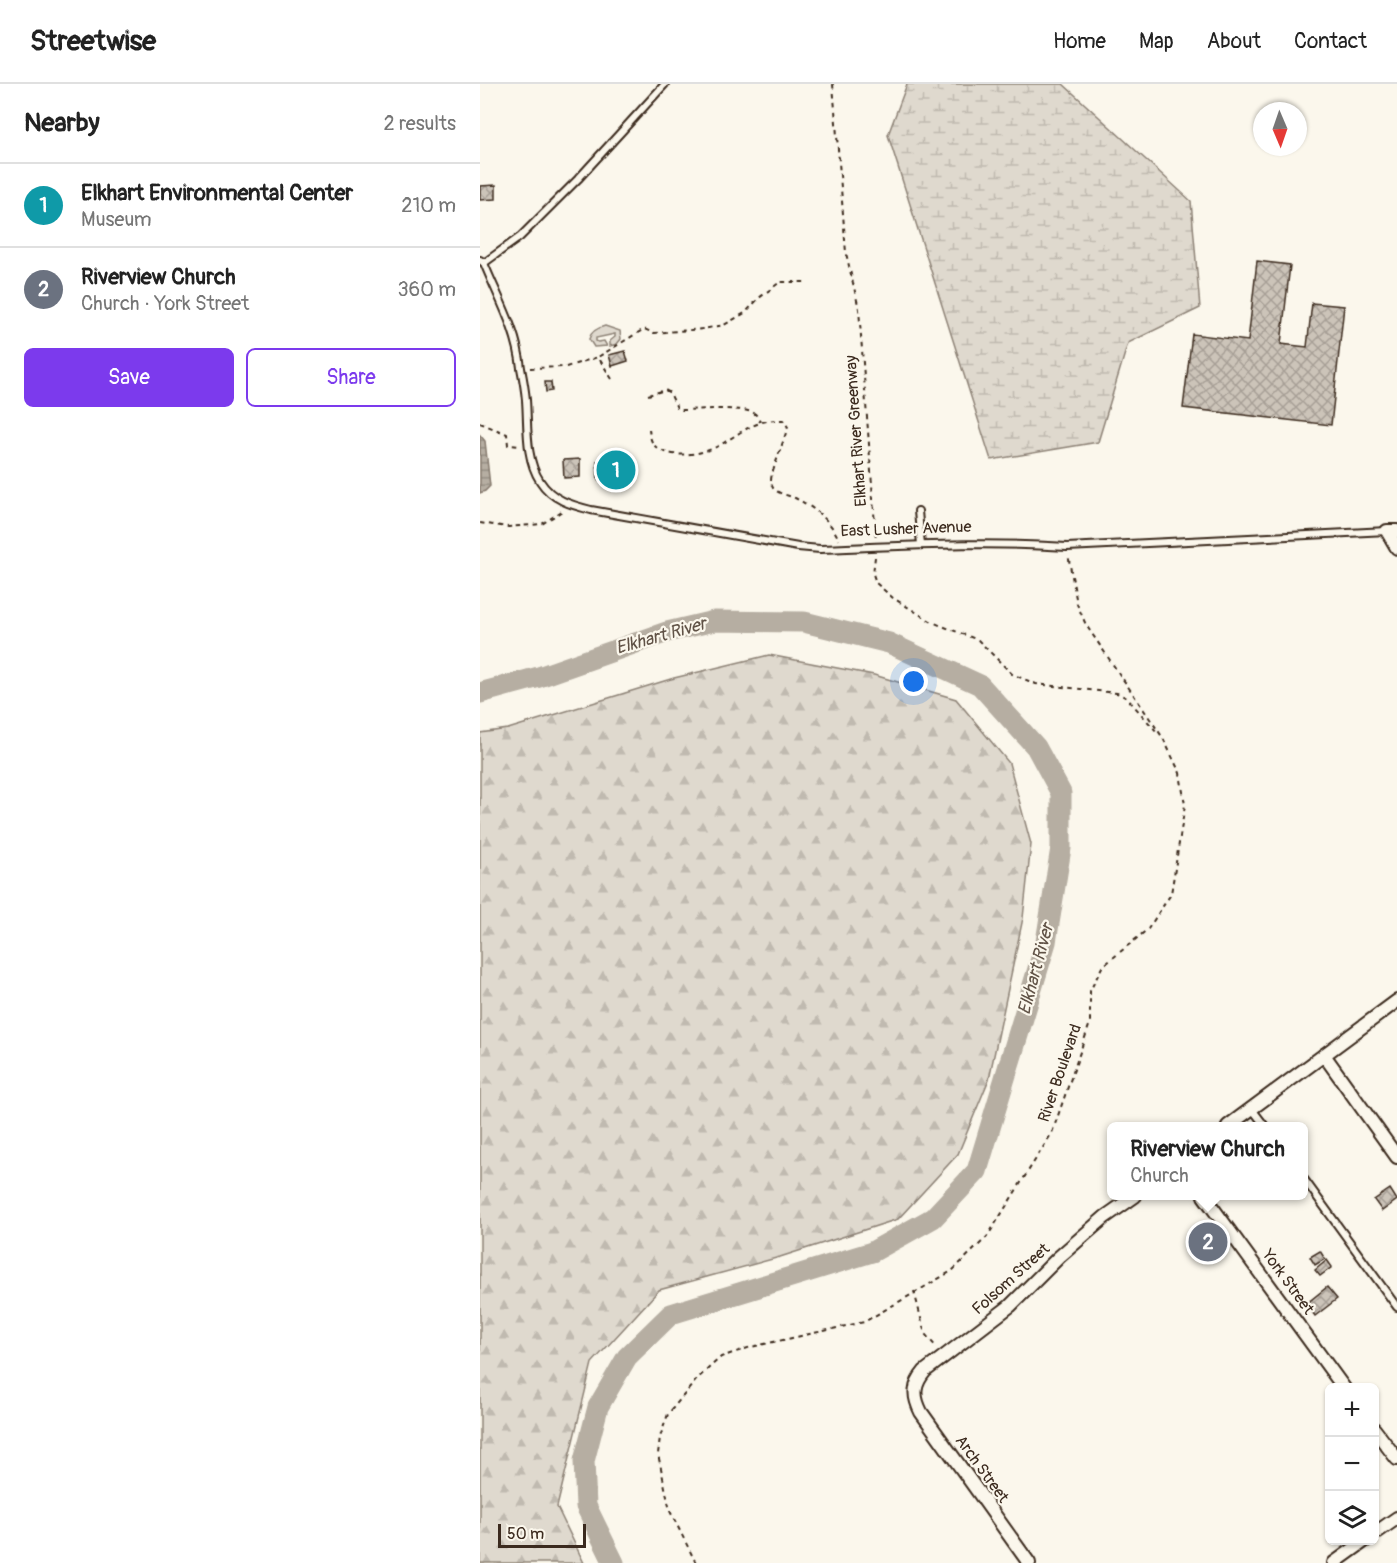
<!DOCTYPE html>
<meta charset="utf-8">
<style>
:root{--surface:#fff;--page:#f2f2f2;--text:#222;--muted:#767676;--line:#e0e0e0;--accent:#7c3aed}
body{margin:0;font-family:Pangolin,sans-serif;background:var(--page);color:var(--text)}
.controls{position:absolute;right:18px;bottom:18px;display:grid;overflow:hidden;border-radius:9px;box-shadow:0 2px 4px #0004}
.controls button{width:54px;height:54px;display:grid;place-items:center;padding:0;border:0;border-bottom:2px solid var(--line);background:var(--surface);color:var(--text);font:30px sans-serif}
.compass{position:absolute;left:773px;top:18px;width:54px;height:54px;border-radius:50%;background:var(--surface);box-shadow:0 2px 4px #0004;rotate:178deg}
.scale{position:absolute;left:18px;bottom:15px;width:88px;box-sizing:border-box;padding-left:6px;border:3px solid #3b2a1e;border-top:0;font-size:16px;line-height:21px;white-space:nowrap;color:#3b2a1e;-webkit-text-stroke:4px #fbf7ec;paint-order:stroke}
.you{position:absolute;left:434px;top:598px;width:21px;height:21px;margin:-15px;border:4px solid #fff;border-radius:50%;background:#1a73e8;box-shadow:0 0 0 9px #1a73e833}
.badge{display:grid;place-items:center;width:39px;height:39px;border-radius:50%;background:var(--accent);color:#fff;font-size:20px;font-weight:700}
.pin{position:absolute;translate:-50% -50%;border:3px solid #fff;box-shadow:0 2px 6px #0006}
.popup{position:absolute;left:627px;top:1038px;width:201px;height:78px;box-sizing:border-box;display:grid;place-content:center;border-radius:9px;background:var(--surface);filter:drop-shadow(0 2px 4px #0005);font-size:20px;white-space:nowrap;color:var(--muted)}
.popup b{font-size:22px;color:var(--text)}
.popup::after{content:'';position:absolute;left:50%;top:100%;margin-left:-12px;border:12px solid transparent;border-top-color:var(--surface)}
.list{margin:0;padding:0;list-style:none}
h2{display:flex;justify-content:space-between;align-items:center;height:78px;margin:0;padding:0 24px;font-size:26px}
h2 small{font-size:20px;font-weight:400;color:var(--muted)}
.list li{display:grid;grid-template-columns:39px 1fr auto;gap:18px;align-items:center;box-sizing:border-box;height:84px;padding:0 24px;border-top:2px solid var(--line)}
.list b{display:block;font-size:22px;white-space:nowrap}
.list p{margin:0;font-size:20px;white-space:nowrap;color:var(--muted)}
.list em{font-size:20px;font-style:normal;color:var(--muted)}
.actions{display:flex;gap:12px;padding:18px 24px}
.actions a{flex:1;padding:14px 0;border:2px solid var(--accent);border-radius:9px;text-align:center;font-size:21px;color:var(--accent)}
.actions .main{background:var(--accent);color:#fff}
.icon{flex:none;width:33px;height:33px;fill:none;stroke:currentColor;stroke-width:2;stroke-linecap:round;stroke-linejoin:round}
.map{position:relative;flex:none;width:917px;height:1479px;overflow:hidden}
header{display:flex;align-items:center;gap:36px;box-sizing:border-box;height:84px;padding:0 30px;background:var(--surface);border-bottom:2px solid var(--line)}
header strong{font-size:28px}
nav{display:flex;gap:33px;margin-inline-start:auto;font-size:21px}
main{display:flex}
aside{flex:1;background:var(--surface)}
.map>svg:first-child{display:block}
.forest{fill:url(#forest-firs);stroke:#8d8276;stroke-width:1.5}
.wetland{fill:url(#wetland-marsh);stroke:#8d8276;stroke-width:1.5}
.garden{fill:#dfd9ce;stroke:#8d8276;stroke-width:1.5}
.water{fill:url(#water-rules);stroke:#85796d;stroke-width:1.5}
.lines{fill:none;stroke-linecap:round;stroke-linejoin:round}
.river{stroke:#b6aea2;stroke-width:21}
.building{fill:url(#building-cross-hatch);stroke:#3b2a1e;stroke-width:1.5}
.lane-casing{stroke:#3b2a1e;stroke-width:10}
.street-casing{stroke:#3b2a1e;stroke-width:16}
.path{stroke:#3b2a1e;stroke-width:2;stroke-dasharray:4.5 4.5;stroke-linecap:butt}
.lane{stroke:#fbf7ec;stroke-width:6}
.street{stroke:#fbf7ec;stroke-width:12}
.labels{text-anchor:middle;dominant-baseline:central;stroke-width:4.5;stroke-linejoin:round;paint-order:stroke}
.street-label{font-size:16px;fill:#3b2a1e;stroke:#fbf7ec}
.water-label{font-size:18px;font-style:italic;fill:#605246;stroke:#fbf7ec}
</style>
<header>
<strong>Streetwise</strong>
<nav><a>Home</a><a>Map</a><a>About</a><a>Contact</a></nav>
</header>
<main>
<aside>
<h2>Nearby<small>2 results</small></h2>
<ul class="list">
<li><span class="badge" style="background:#0f9aa8">1</span><div><b>Elkhart Environmental Center</b><p>Museum</p></div><em>210 m</em></li>
<li><span class="badge" style="background:#6b7280">2</span><div><b>Riverview Church</b><p>Church · York Street</p></div><em>360 m</em></li>
</ul>
<div class="actions"><a class="main">Save</a><a>Share</a></div>
</aside>
<div class="map">
<svg width="917" height="1479" viewBox="0 0 917 1479">
<defs>
<pattern id="forest-firs" width="22" height="20" patternUnits="userSpaceOnUse" patternTransform="scale(1.5)"><rect width="22" height="20" fill="#dfd9ce"/><path d="M5 1l3.5 6h-7zM16 11l3.5 6h-7z" fill="#c0bab0"/></pattern>
<pattern id="wetland-marsh" width="20" height="14" patternUnits="userSpaceOnUse" patternTransform="scale(1.5)"><rect width="20" height="14" fill="#dfd9ce"/><path d="M1 5h8M5 5V1M11 12h8M15 12V8" fill="none" stroke="#c0bab0"/></pattern>
<pattern id="water-rules" width="6" height="5" patternUnits="userSpaceOnUse" patternTransform="scale(1.5)"><rect width="6" height="5" fill="#b6aea2"/><path d="M0 2.5h6" fill="none" stroke="#958e83"/></pattern>
<pattern id="building-cross-hatch" width="8" height="8" patternUnits="userSpaceOnUse" patternTransform="scale(1.5)"><rect width="8" height="8" fill="#ccc4b9"/><path d="M0 0l8 8M0 8l8-8" fill="none" stroke="#a79f96"/></pattern>
</defs>
<rect width="100%" height="100%" fill="#fbf7ec"/>
<filter id="ink" filterUnits="userSpaceOnUse"><feTurbulence type="fractalNoise" baseFrequency=".0167" numOctaves="2"/><feDisplacementMap in="SourceGraphic" scale="12" xChannelSelector="R" yChannelSelector="G"/><feConvolveMatrix kernelMatrix="1 2 1 2 8 2 1 2 1" color-interpolation-filters="sRGB"/></filter>
<g filter="url(#ink)">
<polygon class="forest" points="289,571 394,591 476,615 529,679 551,760 543,834 509,995 478,1070 418,1135 300,1173 179,1206 112,1279 77,1423 104,1479 0,1479 0,649 28,645 194,594"/>
<polygon class="wetland" points="427,0 583,0 711,117 720,224 648,259 618,358 511,376 408,51"/>
<path class="garden" d="M125,242L140,247L141,255L137,260L130,262V257L135,253V250L116,254V257L118,258L124,257L127,262L114,263L109,255C111,247 117,244 125,242Z"/>
<polygon class="water" points="0,351 5,357 10,402 5,407 0,409"/>
<g class="lines">
<polyline class="river" points="0,609 59,593 187,548 234,537 324,538 409,559 500,601 556,663 581,709 581,764 566,858 497,1087 453,1134 392,1168 191,1230 147,1273 118,1323 104,1377 106,1422 134,1479"/>
</g>
<g class="building">
<polygon points="16,101 16,115 0,116 0,102"/>
<polygon points="777,177 810,181 801,260 827,263 832,219 864,222 851,341 703,324 712,250 768,257"/>
<polygon points="145,267 148,277 132,282 129,271"/>
<polygon points="65,298 71,298 72,307 66,308"/>
<polygon points="100,375 100,393 84,394 83,376"/>
<polygon points="154,375 155,394 118,396 117,377"/>
<polygon points="910,1105 917,1116 902,1127 894,1116"/>
<polygon points="840,1167 845,1175 835,1181 830,1173"/>
<polygon points="847,1176 852,1183 840,1192 835,1186"/>
<polygon points="847,1203 857,1215 835,1232 826,1220"/>
</g>
<g class="lines">
<defs>
<g id="lane">
<path d="M0,176L4,179C18,214 37,245 41,284C43,294 45,305 46,316C48,342 45,374 60,397C72,416 91,421 111,426L318,463L340,465C423,462 505,457 587,463L907,447"/>
<polyline points="4,179 40,153 98,95 185,0"/>
<polyline points="438,427 441,461"/>
<polyline points="772,1025 785,1042"/>
<polyline points="824,1095 917,1223"/>
</g>
<g id="street">
<polyline points="917,447 907,447 917,464"/>
<polyline points="844,971 917,1073"/>
<polyline points="748,1042 917,917"/>
<polyline points="724,1112 864,1304"/>
<polyline points="894,1345 917,1375"/>
<polyline points="894,1450 917,1434"/>
<path d="M549,1479L441,1328C433,1312 433,1301 445,1287L530,1222L579,1173L625,1133L655,1112"/>
<polyline points="854,1479 886,1456"/>
</g>
</defs>
<use href="#lane" class="lane-casing"/>
<use href="#street" class="street-casing"/>
<g class="path">
<polyline points="353,0 366,169 379,225 396,455"/>
<polyline points="50,284 86,283 118,273"/>
<polyline points="132,295 118,273 164,245 174,249 223,245 244,241 265,229 279,214 300,198 327,198"/>
<path d="M168,311L185,306L190,309L197,324L202,326C215,326 268,322 275,330C277,331 279,336 280,338"/>
<polyline points="0,339 27,350 28,361 41,362"/>
<path d="M169,345C170,353 171,361 179,365C194,375 224,370 238,362C253,354 264,344 280,339C287,336 295,336 303,336L308,343L292,390C291,394 290,399 293,404C298,410 308,411 315,414C333,423 351,436 359,456"/>
<polyline points="0,439 28,443 62,440 82,427"/>
<polyline points="395,473 393,490 396,499 413,514 452,538 498,556 532,590 556,600 637,609 647,614 677,648"/>
<polyline points="434,1207 445,1250 457,1264"/>
<polyline points="216,1479 190,1427 178,1370 180,1353 188,1330 218,1294 241,1273 271,1263 384,1238 472,1187 507,1153 572,1049 610,939 610,907 622,883 668,845 691,810 705,721 700,689 683,654 606,541 597,520 588,470"/>
</g>
<use href="#lane" class="lane"/>
<use href="#street" class="street"/>
</g>
</g>
<g class="labels">
<g class="street-label">
<text transform="translate(376 347) rotate(-94)">Elkhart River Greenway</text>
<text transform="translate(426 445) rotate(-2)">East Lusher Avenue</text>
<text transform="translate(580 989) rotate(-71)">River Boulevard</text>
<text transform="translate(531 1195) rotate(-42)">Folsom Street</text>
<text transform="translate(808 1198) rotate(54)">York Street</text>
<text transform="translate(502 1385) rotate(54)">Arch Street</text>
</g>
<g class="water-label">
<text transform="translate(181 552) rotate(-16)">Elkhart River</text>
<text transform="translate(556 885) rotate(-75)">Elkhart River</text>
</g>
</g>
</svg>
<div class="controls">
<button>+</button>
<button>−</button>
<button><svg class="icon" aria-label="layers" viewBox="0 0 24 24"><path d="M12 4l9 5-9 5-9-5zM3 14l9 5 9-5"/></svg></button>
</div>
<svg class="compass" viewBox="-18 -18 36 36"><path d="M0-13l5 13h-10z" fill="#e53935"/><path d="M0 13l5-13h-10z" fill="#767676"/></svg>
<div class="scale">50 m</div>
<div class="you"></div>
<div class="pin badge" style="left:136px;top:386px;background:#0f9aa8">1</div>
<div class="pin badge" style="left:728px;top:1158px;background:#6b7280">2</div>
<div class="popup"><b>Riverview Church</b>Church</div>
</div>
</main>
